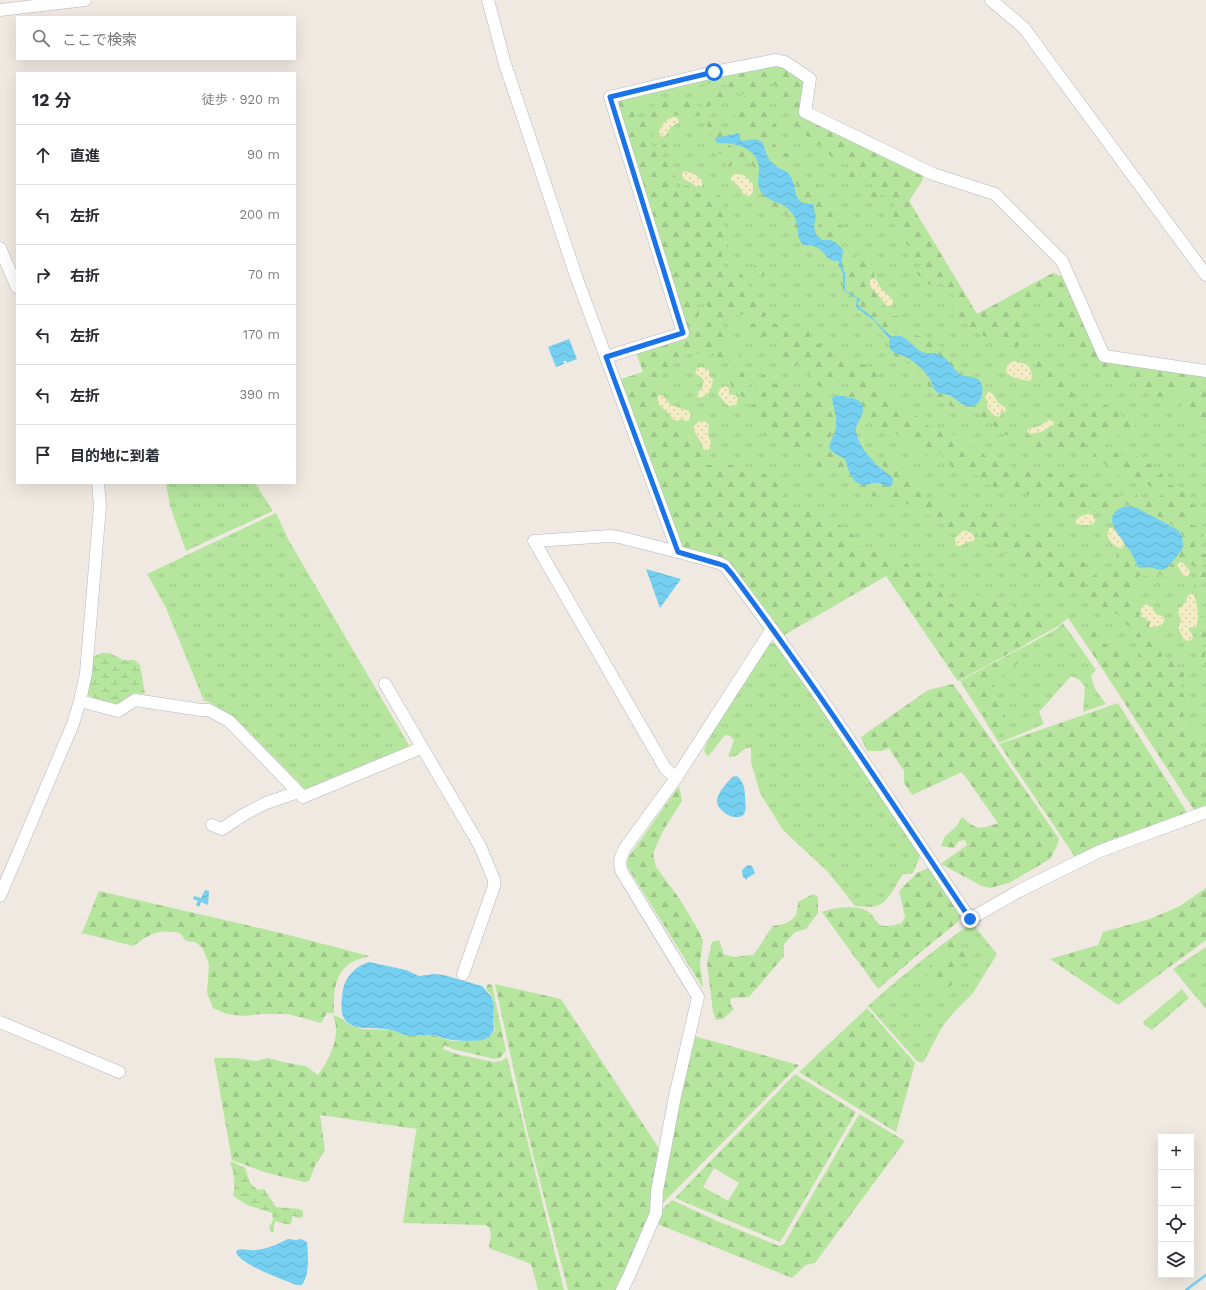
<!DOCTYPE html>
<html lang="ja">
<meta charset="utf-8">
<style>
:root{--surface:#fff;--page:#f7f7f7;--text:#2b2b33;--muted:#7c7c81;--line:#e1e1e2}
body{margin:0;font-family:"Work Sans","Noto Sans JP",sans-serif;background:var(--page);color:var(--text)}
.controls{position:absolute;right:12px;bottom:12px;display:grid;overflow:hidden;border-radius:0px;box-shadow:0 4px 16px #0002}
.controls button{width:36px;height:36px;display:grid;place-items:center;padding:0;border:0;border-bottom:1px solid var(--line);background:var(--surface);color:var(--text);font:20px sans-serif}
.stop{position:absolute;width:12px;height:12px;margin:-9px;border:3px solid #1a73e8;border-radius:50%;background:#fff}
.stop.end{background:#1a73e8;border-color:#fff;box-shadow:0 1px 4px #0008}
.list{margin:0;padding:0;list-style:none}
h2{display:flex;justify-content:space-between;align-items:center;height:52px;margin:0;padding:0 16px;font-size:17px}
h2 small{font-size:13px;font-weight:400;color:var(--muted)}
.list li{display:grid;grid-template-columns:26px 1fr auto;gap:12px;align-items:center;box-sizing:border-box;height:60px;padding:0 16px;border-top:1px solid var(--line)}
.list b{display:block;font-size:15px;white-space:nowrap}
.list em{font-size:13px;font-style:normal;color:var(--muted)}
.icon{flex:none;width:22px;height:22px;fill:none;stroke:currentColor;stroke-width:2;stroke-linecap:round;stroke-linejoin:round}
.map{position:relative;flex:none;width:1206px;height:1290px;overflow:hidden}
.search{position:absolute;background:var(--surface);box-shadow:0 4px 16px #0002;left:16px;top:16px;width:280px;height:44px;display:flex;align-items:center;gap:10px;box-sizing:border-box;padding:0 14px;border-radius:0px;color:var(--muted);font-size:15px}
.panel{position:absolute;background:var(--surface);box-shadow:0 4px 16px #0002;left:16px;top:72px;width:280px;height:412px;border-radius:0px}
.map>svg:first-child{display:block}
.grass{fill:url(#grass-tufts)}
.forest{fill:url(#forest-firs);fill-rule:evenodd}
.wetland{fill:url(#wetland-marsh)}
.sand{fill:url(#sand-dots)}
.water{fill:url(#water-waves)}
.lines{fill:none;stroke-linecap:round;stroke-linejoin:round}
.stream{stroke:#75cff0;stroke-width:2.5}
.minor-casing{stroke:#b4b7c1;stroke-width:13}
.minor{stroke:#fff;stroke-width:12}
.route{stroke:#1a73e8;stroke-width:5}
</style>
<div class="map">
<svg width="1206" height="1290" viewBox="0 0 1206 1290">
<defs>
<pattern id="grass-tufts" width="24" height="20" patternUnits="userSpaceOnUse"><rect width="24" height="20" fill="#b6e59e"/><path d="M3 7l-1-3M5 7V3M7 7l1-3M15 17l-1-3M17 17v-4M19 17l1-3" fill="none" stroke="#9dc588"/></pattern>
<pattern id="forest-firs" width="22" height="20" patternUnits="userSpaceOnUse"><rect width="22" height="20" fill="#b6e59e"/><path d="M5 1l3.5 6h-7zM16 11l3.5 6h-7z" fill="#9dc588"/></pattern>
<pattern id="wetland-marsh" width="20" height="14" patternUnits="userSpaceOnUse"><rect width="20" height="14" fill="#b6e59e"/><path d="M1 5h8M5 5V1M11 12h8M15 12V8" fill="none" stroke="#9dc588"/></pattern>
<pattern id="sand-dots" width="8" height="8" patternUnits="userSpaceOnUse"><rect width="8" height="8" fill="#f3ecc5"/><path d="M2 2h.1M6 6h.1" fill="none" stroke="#d1cbaa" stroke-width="1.8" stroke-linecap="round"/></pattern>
<pattern id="water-waves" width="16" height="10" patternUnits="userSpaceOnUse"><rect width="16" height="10" fill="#75cff0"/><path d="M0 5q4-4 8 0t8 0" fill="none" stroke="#66b2ce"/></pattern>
</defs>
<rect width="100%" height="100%" fill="#efe9e1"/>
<g class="grass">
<polygon points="776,64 806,84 799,114 922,173 923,179 909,201 977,314 1053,273 1102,361 1206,375 1206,808 1162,756 1068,618 1055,628 958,681 886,576 784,635 619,380 643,372 636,352 668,342 674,343 689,338 618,105 620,99"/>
<polygon points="166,483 255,483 273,511 186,551 170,506"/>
<polygon points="276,513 289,541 410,747 306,790 234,717 209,702 204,701 166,608 147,574"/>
<polygon points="1063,623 1096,670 1091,676 1095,689 1106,704 1083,712 1085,687 1080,680 1071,676 1039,712 1044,724 999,743 960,681 1055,630"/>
<path d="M768,643H777L920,856L914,871L912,874H903C894,886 889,906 871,907C866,907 860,906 855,906L828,872L783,830L760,793L751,762V748H746L736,756L728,757L734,740L730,736L725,735L712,752L707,756L704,750L708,740Z"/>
<path d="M972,923L997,954L973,993L953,1013L942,1027L923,1063L917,1061L868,1006C900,977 936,948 972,923Z"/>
<polygon points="1206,947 1206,1009 1173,969"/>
<polygon points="1182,989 1189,998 1152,1030 1143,1024 1144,1021"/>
</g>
<g class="forest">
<path d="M776,64L783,66L804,80L806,84L799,114L922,173L923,179L909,201L977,314L1053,273L1063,277L1100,358C1091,359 1082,359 1079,348L1073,346L1066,338L1062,339L1058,332H1056L1053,324L1055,314L1053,310L1049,312L1041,300L1032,301L1022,306V314L1016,321H1021L1028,324V330L1024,334L1018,335L1021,339L1016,351L1012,353L1010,349L1011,346L999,340L989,341L986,337L969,328L965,320L959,321L954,317L951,310L955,303L953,294L940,282L930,285L923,281V277L919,276L915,271L921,264V260H913L910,258L915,254V247C908,247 905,243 901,237L902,232L904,230V227H899L894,225C892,219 893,214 896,210L893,200L886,198L883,193L877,199L873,200L863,193L864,189L868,188L873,189L874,187L871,184H866C862,178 855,181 849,184L840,176L843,171L850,174L851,171L857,172L860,176H864L866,173V170L859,167H854L851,164L847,165L843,164L844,160L842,158C832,162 826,150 820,144L817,146C813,140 808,134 800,134L797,131L794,121L789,119V112L783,106V98L775,84L772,83L764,86L760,85L761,89L766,90L771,93L768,96L755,99L762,103L765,106L764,109L767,110V122L770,121L775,123L777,127L774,132L769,134L771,136C772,144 775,146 782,150L783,153H788L793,156L794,160L789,165L798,174L817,182L821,193V199L827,200L839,221V224C845,227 847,235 847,242L843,243L840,242L839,239C833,239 820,240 818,232C818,229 820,225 820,222C820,217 816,205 813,201L807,202L800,198L799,195L797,194V187L794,176L787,167H784L781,166L779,161L774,160L770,157C768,141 764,135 746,136C742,131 739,128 739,121L740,120L736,119L735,113L739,106L744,104V95C738,88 720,82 711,83C705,83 698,86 692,88V85L700,81Z"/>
<path d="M713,86L717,88L727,90L732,95H738V102H734L732,99L709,106C702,120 695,115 683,118L677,115L669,116L653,133L651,144L655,148L664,143L668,146V150L661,157L670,166L677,180L676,188L682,186H691L696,192L700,194C711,189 719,192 724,203L721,209L726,214L723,236L727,242L725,251L722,255C722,263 724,269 728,276L734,269C746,273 744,284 756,291V298L759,307L767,310L766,315L763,318L757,316L753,313C742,314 733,315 725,322L717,319L709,320L704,315V312L707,310L708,306L698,304L695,308L699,312L698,321L721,323L726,330L729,350C734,351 739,353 741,358L739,361C729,363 721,365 712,359L718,348L716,345L712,351L706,353L687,354L664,370L658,386L657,393L667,419C680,423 696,433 701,447C702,450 701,453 702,456C703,459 705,462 707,465H715L722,463L762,472L782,487L783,492L790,505L819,514L830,525L838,523L855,537L851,542L853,544L864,547L908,564L910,569C918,574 927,575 936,578L945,599L952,604L961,598L970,597L975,595L1024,609L1026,612C1036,610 1041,612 1049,618L1047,623L1025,645L958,681L886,575L784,635L727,564L681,549L619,380L643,372L636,352L668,342L674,343L689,338L618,105L620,99L643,94L645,96L635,105L638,108L636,118L645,120L650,110L657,103L661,104L669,98L679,99L684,96L690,101V105L697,110L706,102L711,96L710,94Z"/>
<path d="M712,119L715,121L713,129L717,132L726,129L731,131L729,145L733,147L738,144L743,145L763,161L758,164V168L778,199L785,206V207L795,214L804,245L809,248C820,243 831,254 841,259L845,258L847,260L854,256L860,255L866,258L874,268V284L882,297L880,300L885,307L886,310L883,313L889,316H898C902,322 903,325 899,331L902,334L913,331L918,336L923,337L926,340L943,347L942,353L949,359L952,358L957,360L961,366L959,370L963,372V374L959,376L952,370L950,364L944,358L919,350L898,333L891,332L892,338L889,339L890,345L908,358L916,357L929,372L925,377L929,376L931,379L930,382L933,387H944L946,397L951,394L956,399L955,401L961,400L964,404L965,408L977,405L981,399L992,402L990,407H984L983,409H991L996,415L995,418L1001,421L1005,426L1022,431L1029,436L1039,435L1059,426L1065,403L1063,400L1054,399L1055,392L1044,380L1043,375L1035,366L1036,360L1041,359L1046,361L1050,367L1061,375L1072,392L1076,400V408L1079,414L1085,413L1090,409L1098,410L1104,405L1111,404L1125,419L1132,418L1136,424L1130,439L1119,438L1118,428L1116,425L1109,435L1097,437L1095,442L1092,443L1087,438L1086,443L1083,449H1078L1073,452L1025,448L1023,442C1013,439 996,431 991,422H986L976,409L972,416L953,408L935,396L916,369L902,360L887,352L884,337L874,330L872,322L843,295L839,272L829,263L802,248L791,226L786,213C784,212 780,213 777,212C759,204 756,177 751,160L743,161H735L730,167L725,168L728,160V149L723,154L715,153L719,145L717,140L711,136L710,130L707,127L708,121Z"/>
<path d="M755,265C759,266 762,267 765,271L763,276C756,277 754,276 751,270Z"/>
<path d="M785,315L794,322L792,325V333H796V328C803,325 807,329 812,333L807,338L810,340L812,342H816L826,346L827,350L830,352L833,351L836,356L844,358L846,355L859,361L861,364L869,366L871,369L878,373C875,382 883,384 883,391C888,394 890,399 895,403C904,410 914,413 923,420L924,425H927L929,427L933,425L940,431L947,434L950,433L965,440L977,452H982L988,459L991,456L999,462H1004L1023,472H1028L1032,470H1045L1058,477L1063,478L1067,474C1077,475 1074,478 1080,482C1086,486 1087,485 1089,492L1106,497L1113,493L1121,496L1124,495L1127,496L1133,493L1136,494L1139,498H1141L1146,502L1153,497L1154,499L1164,494L1162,488C1158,486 1156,486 1153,489L1145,482L1137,484L1124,480L1118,472L1110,466L1107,467L1105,463L1102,464L1096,462L1091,463L1090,461L1092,459L1094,454L1096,453L1107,456L1104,448L1107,446L1112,449L1117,454L1124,455L1133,459L1137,456L1141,458L1144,463L1151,464C1153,469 1153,473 1159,476L1161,473H1167L1170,479L1168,483L1169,485H1172L1174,487L1178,486L1182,488V491L1188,494L1186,499L1189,498L1192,500L1193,505L1195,504C1199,508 1198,511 1197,516L1189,517L1192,525L1194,526L1195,524H1198L1203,533V536L1196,541V544L1194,545L1198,549L1199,555L1196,557L1198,561H1199L1201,554H1206V564L1202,566V567L1206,569V577L1204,578L1203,581L1200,582L1202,587L1201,592L1196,591V589L1194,587L1195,583L1199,581L1198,573L1194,566L1180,561L1176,564L1175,567L1180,572C1176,577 1168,578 1162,578L1161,574H1159V578L1150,581L1148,576H1139L1137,578L1136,587L1129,594L1141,602C1140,610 1139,620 1136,628C1127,627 1122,622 1118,614L1110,613L1104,614L1102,608V601L1093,600L1084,592L1089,585L1090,578L1101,572L1108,573L1112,565L1117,562C1116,558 1116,551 1119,549H1122L1124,548L1125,544L1117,531L1133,550L1130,552L1136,567C1142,569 1148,567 1154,569C1157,570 1160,571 1163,571C1167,570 1180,555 1182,551C1184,547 1184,540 1183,536C1180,525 1136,504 1125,505C1119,506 1110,513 1104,516L1100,512H1094L1082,507C1074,511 1066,510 1058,505C1054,502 1052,500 1047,500L1042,494L1032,492L1028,495L1023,492L1015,494L999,491L993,486L987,484L983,478L973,474L971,468L968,467L960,473L951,469V464L948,466L943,464L941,453H939L936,458L931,457L927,453V447L922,451L916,450L904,438H901L893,431L882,428C878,420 875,418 867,417C860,390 849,404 833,391L838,387H849L850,381L848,374H842L840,377L839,384L833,385L829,390L811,382L810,375L803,365L804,359L802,358L798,359L797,365H784L779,360V353L784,342L781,335L771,338L766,336L760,338L751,333C749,327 745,326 739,325L740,317C745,317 748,319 750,324L759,322L763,325L768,321L777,324L779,323L781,317Z"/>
<path d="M1102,361L1206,375V433L1198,431L1201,425L1197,421L1184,415V411L1181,409V405C1187,402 1189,395 1189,388L1186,387C1179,391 1181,398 1173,402L1172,398C1162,403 1164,392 1153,399L1150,397L1149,390H1146L1144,388V384C1135,382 1127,386 1123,378L1115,377L1113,373H1107L1102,367Z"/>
<path d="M749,369L754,373L753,376L747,375L744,376L748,377L752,382L749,386L741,387L747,390L756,386L761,389L762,383L759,378L760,375L765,374L766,385L770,383L779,384L790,388L798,387L807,391L812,397L834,407L838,427L831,435L832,448L877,479L881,485L887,484L894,481L893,475L879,463L881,457L901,468L907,467C912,475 919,478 926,484L921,489V496L926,500L933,496H938V501L945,503L949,510L959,509L964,513L972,507L980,510L1001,523L1012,525L1015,530C1022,531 1026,535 1033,536L1046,528L1054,536L1053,542C1060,547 1061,557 1069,563L1076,560L1084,562C1087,571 1088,580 1084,589L1080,591L1058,586L1057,582L1052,580L1048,581L1032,564L1018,561L1014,553H1005L979,538V530L949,528L929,515L920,512L906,503L898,508L888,503L881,497L865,496L863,491L856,490C853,486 850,480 847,477C836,469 798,471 812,447L821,448L818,431L813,436L803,437L809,446L803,455L798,456L794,448L787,450L781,439L768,438L764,434L765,419L756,417L751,409L753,404L769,401L772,396C761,396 758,400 748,396L749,404L743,403L741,394L737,388H732L730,381L723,380L724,372L733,374L735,370L744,372Z"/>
<polygon points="1197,597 1199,598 1201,614 1206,622 1206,653 1205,653 1205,658 1202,661 1204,664 1200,667 1197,668 1196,667 1197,661 1196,660 1196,655 1198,652 1197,651 1200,647 1205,648 1206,644 1200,646 1198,644 1200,641 1197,634 1198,632 1201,633 1201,630 1204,629 1201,627 1197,627 1194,624 1196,616 1199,618"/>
<path d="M1142,612L1156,626L1157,630L1153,637L1161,646L1159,648L1165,652L1161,658L1162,660C1168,659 1171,660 1176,664V668L1179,669L1184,673V680L1180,688V691L1184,695L1186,708L1183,712L1184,716L1187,717L1188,723L1197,733L1199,747L1203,751H1206V808L1194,810L1083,639C1085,633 1091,629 1097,629L1100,632V636L1098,639C1102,645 1111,644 1117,645L1123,650L1128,653L1133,661L1136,660L1141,649L1138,643L1135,640L1136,636L1142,627L1141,623Z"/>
<polygon points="1022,648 1021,661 1013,666 993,683 1006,719 999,727 999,735 996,736 976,704 964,679"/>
<path d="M953,684L1059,839L1056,848L1050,859L1009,883L990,888L982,886L941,864L967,845L965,840L959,841L954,848L941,846L945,836L956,827L962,817C977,830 979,830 998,823L962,772L912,795L904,783V771L890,750V748L881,751H867L861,737L928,690Z"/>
<polygon points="1118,703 1188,814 1075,857 999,744"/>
<polygon points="679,786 682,801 663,831 653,853 656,867 679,898 697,928 703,940 700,963 703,988 627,866 628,858"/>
<path d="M930,867L961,914L958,922L922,951L878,989L822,912C835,907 859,904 870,913C873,916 875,920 878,923C884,929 895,925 902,923L905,916L899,891L917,873Z"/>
<polygon points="1206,888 1206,940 1118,1005 1050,959 1098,945 1103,932 1150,919 1180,906"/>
<path d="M99,891L285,934L369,956C363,958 355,960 349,964C333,976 334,996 334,1013H327L321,1023L288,1014H261L243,1016L227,1014L213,1008L207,993L209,964L202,947L195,942L186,941L180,933C156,929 152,933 133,946L82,933Z"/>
<path d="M813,894L818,897V913L806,929L795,932L784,944V956L749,997L731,998L730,1004L734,1009L723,1019L716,1020L713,1012L707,963L712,942L719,940L724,954L733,957L753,955C761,946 765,936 773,926C781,925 791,923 796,915C797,911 798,906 798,902Z"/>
<polygon points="954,936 966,952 967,959 960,962 957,966 959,976 952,985 936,993 933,983 928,975 930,965 941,962 945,956 939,948"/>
<path d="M488,984L492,985L506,1051L500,1058L494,1059L453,1049L444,1045L443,1049L456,1054L494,1062L501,1061L507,1057L564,1290H538L531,1264L489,1248L491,1233L489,1227L485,1225L403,1223L415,1137L417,1129L320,1115L325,1150L315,1166L309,1181L304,1182L264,1172L232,1160L214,1058H235L256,1061L268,1058L283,1062L306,1066L318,1075C327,1062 337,1045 336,1028C336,1024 334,1019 333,1015L341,1018L350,1025L363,1029L390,1030L409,1036L427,1035L436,1036L451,1041L483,1040L491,1035L495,1030L493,1020L494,1001L491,995L486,988Z"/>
<polygon points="495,984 561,999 662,1153 654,1213 619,1290 568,1290 528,1135"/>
<polygon points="867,1008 915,1063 896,1132 799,1072"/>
<polygon points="690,1035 799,1065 659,1207"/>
<path d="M795,1074L856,1112L780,1242L675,1198ZM714,1168L739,1183L728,1201L703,1187Z"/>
<polygon points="861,1115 905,1141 815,1263 806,1265 792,1278 655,1223 657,1214 672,1200 717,1221 779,1246 784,1244 858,1116"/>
</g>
<g class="wetland">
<polygon points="101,653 110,653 123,660 133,660 136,661 140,665 145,694 134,693 116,705 86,695 93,657"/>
<path d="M230,1162H233L245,1168L250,1183L258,1190L264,1189L276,1207L299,1209L303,1211V1216L301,1218L292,1216V1221L289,1225L275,1221L273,1233L271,1232L269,1226L273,1221L272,1213L247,1205L233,1196C236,1184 234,1174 230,1162Z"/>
</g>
<g class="sand">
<path d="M674,117L678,118L679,122L670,128L665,136L661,137L659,131C662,124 667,118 674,117Z"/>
<path d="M684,171L695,174L703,181L702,186L696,187C695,186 694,184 692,183C687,180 683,181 682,174Z"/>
<path d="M734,174C743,173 747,177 753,184V192L750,196C741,196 743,190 737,185C736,183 733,182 731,180V178Z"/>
<path d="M872,279H876C878,283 880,287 883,290C888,296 895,297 892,306H887L870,286V280Z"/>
<path d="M1014,361C1022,364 1028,362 1031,371C1032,376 1033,377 1030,381C1022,380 1009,378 1006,371L1007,366L1011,362Z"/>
<path d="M701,367L709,370V376L713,379C712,388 709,396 699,398L697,394L702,388L704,381L701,377L696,374L695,373L697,368Z"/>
<polygon points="726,386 729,388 729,394 735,395 738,398 736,405 730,406 726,404 718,394 720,389"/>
<polygon points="989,392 992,393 998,403 1006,408 1005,412 1000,411 1001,414 999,417 995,416 987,408 988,402 985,397 987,393"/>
<path d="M661,395L663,396L671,405L689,411L691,416L689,420L687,421L680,419L678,421L672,419C669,408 656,410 658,396Z"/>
<polygon points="1049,420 1053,421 1054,424 1041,432 1031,434 1027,431 1028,429 1039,426"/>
<path d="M700,421H705L709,425L708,435L711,441L710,448L708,450H704C702,447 702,444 700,441C696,432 688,428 700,421Z"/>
<path d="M1090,513L1095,518V522C1090,526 1082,526 1076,523V520L1078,517Z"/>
<path d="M1110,528H1112C1118,533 1124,540 1124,547L1122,548C1113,548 1103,536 1110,528Z"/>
<polygon points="964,530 973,534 975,539 973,541 968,542 960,546 957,546 955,541 955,538"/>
<polygon points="1180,562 1183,563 1190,571 1188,576 1182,575 1181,571 1177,565"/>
<path d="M1190,594H1194C1197,605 1200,616 1196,627L1188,628L1193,636L1192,640L1186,641L1183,638L1178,627L1181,620L1178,612L1179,608C1186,605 1185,598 1190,594Z"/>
<path d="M1146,604L1152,607L1156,614L1164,617V622C1160,627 1156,627 1149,627L1150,622L1141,616V609Z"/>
</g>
<g class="water">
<path d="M739,133L740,139L742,141C750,140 755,138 762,142C767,151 765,158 776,166C780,170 785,169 789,174C799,187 790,205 813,204L816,217L814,226L816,234L822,240H831L835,242L842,248L843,251L841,263L845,273V288L846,291L860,299L861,300L859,301L858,303L859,307L870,315L880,326L892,337C903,330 913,348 922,352C928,354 935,352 940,355C948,358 952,369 960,374C967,378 977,375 981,383C984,389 982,399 978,403C967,413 958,399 949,395C945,394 940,394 937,392C932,389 932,380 928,376C923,370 917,364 910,359C901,353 885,355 890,339L873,320L857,308L856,306L857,299L843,290V275L839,265V261C825,262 826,251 816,247C812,245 807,246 803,245C795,236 799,225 794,216C786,201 771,204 762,193C756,185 759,178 759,169C759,148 734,142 717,143L715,138Z"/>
<polygon points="569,339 577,359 567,363 566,361 563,361 564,364 556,367 548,347"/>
<path d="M836,395C843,397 858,397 862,404C867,413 856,421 856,430C857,444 870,458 879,467C884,471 889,474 893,479L892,485L889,487C885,486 881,483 877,483C873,482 869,485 864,485C850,483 849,470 845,459C818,445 834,446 836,426C837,418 834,408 832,400L833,397Z"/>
<path d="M1128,506L1137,508L1169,525L1179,531L1182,536L1183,544L1182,550L1167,568L1162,570L1147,567L1141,568L1138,567C1135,560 1132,553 1127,547C1123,540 1116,533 1113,525C1109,514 1118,507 1128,506Z"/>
<polygon points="646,569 681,579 660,608"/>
<path d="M737,776C743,781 745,788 745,796C745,801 747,809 744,814C737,823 716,811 717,800C718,792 727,783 732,777Z"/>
<polygon points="748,865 752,866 755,873 747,878 747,880 743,877 742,870"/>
<polygon points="205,890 209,891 208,905 201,902 199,907 196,905 198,901 193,899 194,896 201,898"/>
<path d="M369,962L406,970L419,976L434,974L444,975L482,986L491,996L494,1003L493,1020L494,1030C492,1034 488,1039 483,1040C478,1041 458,1041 452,1040C444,1039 437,1035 429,1035C423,1035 416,1036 410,1036C402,1035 393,1029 384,1029C372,1027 356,1031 346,1021C339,1014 342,998 343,989C346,976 356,966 369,962Z"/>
<path d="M288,1239L296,1240L301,1239L307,1242C308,1255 310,1274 302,1285H297C282,1279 245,1267 236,1253L237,1250C243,1248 250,1251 256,1250C267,1249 278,1244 288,1239Z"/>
</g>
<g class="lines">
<polyline class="stream" points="1186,1290 1206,1275"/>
<defs>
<g id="minor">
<polyline points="488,0 505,64 576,276 678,552"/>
<polyline points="991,0 1024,28 1206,275"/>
<polyline points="0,10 85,0"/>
<polyline points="0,248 17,287"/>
<polyline points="606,357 683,333 610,97 714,72 776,60 785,62 810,79 805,112 933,174 995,194 1062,261 1104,356 1206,371"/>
<polyline points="385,684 480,846 494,880 494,886 463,974"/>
<polyline points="80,701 118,711 135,700 201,710 209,710 229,721 303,797 421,748"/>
<polyline points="676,778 665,768 534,541 610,536 619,537 678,552 719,563 725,566 772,629 815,689 970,919 1019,891 1100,851 1206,812"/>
<polyline points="212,825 222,829 243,815 266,803 298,792"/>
<polyline points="0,896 73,724 80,701 86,673 100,506 98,483"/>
<polyline points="0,1022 119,1072"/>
<path d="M622,1290L629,1276L656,1213L657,1191L675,1096L698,997L622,872C618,862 621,857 625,848L676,778L772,629"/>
</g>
</defs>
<use href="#minor" class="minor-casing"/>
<use href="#minor" class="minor"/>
</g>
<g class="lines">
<path class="route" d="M714,72L610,97L683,333L606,357L678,552L719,564L725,566L732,574C816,686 892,803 970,919"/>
</g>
</svg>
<div class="controls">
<button>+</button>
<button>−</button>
<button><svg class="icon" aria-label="locate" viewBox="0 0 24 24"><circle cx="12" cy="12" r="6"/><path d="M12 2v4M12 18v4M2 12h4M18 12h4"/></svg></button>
<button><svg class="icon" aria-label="layers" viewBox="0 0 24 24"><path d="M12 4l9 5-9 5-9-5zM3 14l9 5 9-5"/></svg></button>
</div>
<div class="stop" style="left:714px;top:72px"></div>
<div class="stop end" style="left:970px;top:919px"></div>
<div class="search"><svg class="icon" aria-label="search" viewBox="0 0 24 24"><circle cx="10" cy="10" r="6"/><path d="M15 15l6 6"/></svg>ここで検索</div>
<section class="panel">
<h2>12 分<small>徒歩 · 920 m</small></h2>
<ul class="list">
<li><svg class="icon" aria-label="ahead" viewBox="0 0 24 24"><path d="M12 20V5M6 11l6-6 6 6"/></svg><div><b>直進</b></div><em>90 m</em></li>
<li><svg class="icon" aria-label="left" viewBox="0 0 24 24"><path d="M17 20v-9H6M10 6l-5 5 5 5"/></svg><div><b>左折</b></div><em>200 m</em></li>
<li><svg class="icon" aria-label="right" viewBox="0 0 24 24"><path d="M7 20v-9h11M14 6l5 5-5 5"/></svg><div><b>右折</b></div><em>70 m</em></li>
<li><svg class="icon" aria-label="left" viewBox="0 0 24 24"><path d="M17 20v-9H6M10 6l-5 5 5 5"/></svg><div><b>左折</b></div><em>170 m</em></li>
<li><svg class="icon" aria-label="left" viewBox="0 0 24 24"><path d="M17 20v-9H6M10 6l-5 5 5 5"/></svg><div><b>左折</b></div><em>390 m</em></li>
<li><svg class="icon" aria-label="arrive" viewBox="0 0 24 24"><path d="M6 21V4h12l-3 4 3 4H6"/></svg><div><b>目的地に到着</b></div></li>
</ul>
</section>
</div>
